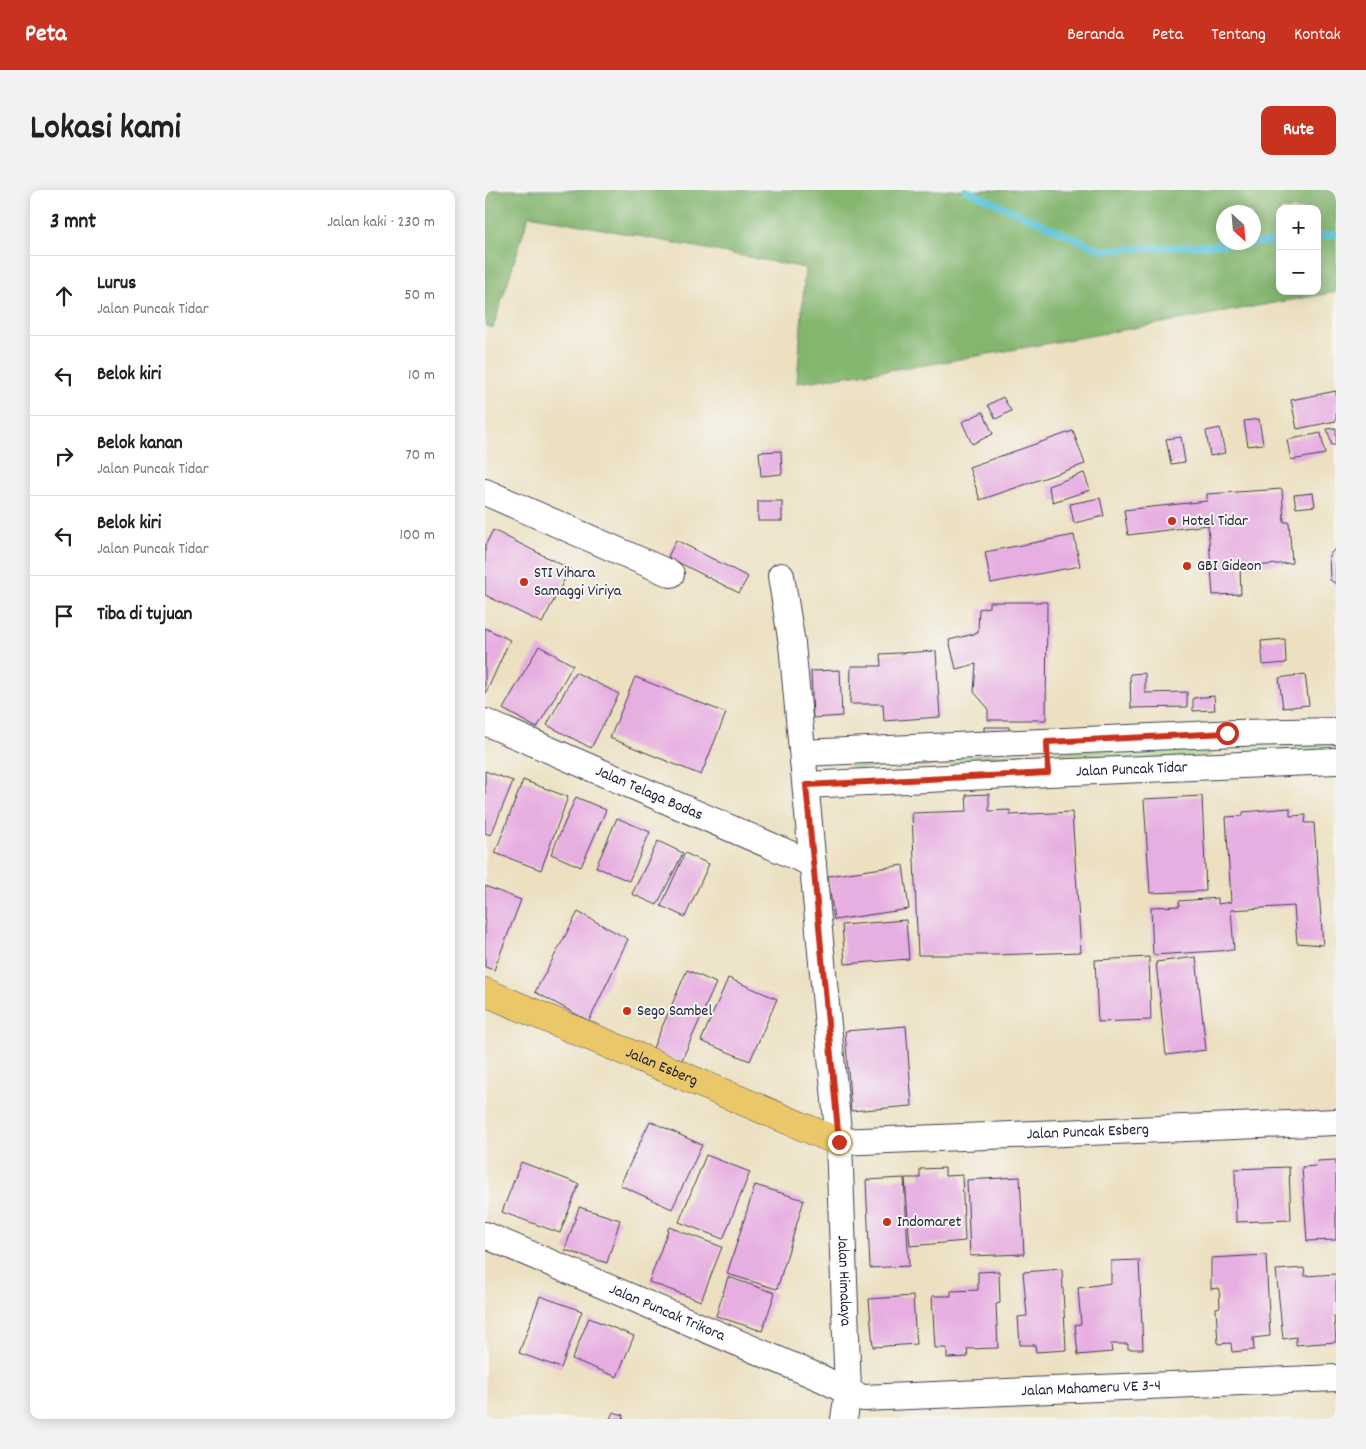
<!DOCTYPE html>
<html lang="id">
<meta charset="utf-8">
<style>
:root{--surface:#fff;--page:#f2f2f2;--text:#202124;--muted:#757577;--line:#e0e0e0;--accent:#c8321e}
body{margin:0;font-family:Dekko,sans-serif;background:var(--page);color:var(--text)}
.controls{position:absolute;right:15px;top:15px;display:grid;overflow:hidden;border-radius:10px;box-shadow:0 2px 12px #0003}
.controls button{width:45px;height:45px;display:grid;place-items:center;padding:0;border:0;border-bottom:1px solid var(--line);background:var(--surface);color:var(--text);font:25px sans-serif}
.compass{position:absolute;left:731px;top:15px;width:45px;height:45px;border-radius:50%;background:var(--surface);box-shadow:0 2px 12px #0003;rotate:154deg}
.stop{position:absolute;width:15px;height:15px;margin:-11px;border:4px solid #c8321e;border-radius:50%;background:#fff}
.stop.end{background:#c8321e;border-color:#fff;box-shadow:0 1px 5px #0008}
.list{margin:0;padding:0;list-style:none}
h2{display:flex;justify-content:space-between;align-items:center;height:65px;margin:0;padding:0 20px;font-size:21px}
h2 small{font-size:16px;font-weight:400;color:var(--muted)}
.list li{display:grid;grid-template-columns:32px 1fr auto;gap:15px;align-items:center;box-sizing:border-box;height:80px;padding:0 20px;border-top:1px solid var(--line)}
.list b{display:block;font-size:19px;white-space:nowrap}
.list p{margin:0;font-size:16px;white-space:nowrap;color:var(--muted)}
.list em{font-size:16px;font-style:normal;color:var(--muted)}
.icon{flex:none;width:28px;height:28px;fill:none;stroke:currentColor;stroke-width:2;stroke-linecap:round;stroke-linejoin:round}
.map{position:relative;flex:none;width:851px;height:1229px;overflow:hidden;border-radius:10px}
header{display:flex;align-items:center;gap:30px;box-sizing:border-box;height:70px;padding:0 25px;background:var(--accent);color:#fff}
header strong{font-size:24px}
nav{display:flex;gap:28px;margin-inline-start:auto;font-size:18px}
.intro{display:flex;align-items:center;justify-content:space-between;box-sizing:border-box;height:120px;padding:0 30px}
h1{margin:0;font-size:35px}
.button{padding:12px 22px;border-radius:10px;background:var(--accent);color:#fff;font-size:18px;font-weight:700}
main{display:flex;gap:30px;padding:0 30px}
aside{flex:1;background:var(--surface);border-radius:10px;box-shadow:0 2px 12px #0003}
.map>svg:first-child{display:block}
.green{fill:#a5d482;stroke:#647b5e}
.forest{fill:#84b670;stroke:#536c56;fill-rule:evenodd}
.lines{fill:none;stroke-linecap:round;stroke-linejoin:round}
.stream{stroke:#5bc5d6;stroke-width:7}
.building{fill:#e7aee1}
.minor-casing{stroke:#403e4f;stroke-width:28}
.major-casing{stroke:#403e4f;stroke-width:29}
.minor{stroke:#fff;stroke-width:26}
.major{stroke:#eac769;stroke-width:28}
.route{stroke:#c8321e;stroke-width:6}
.poi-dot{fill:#c8321e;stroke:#f6f6f2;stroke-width:2}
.labels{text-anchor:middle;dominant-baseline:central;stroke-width:4;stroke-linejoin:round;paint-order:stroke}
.poi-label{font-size:16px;fill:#22223b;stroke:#f6f6f2;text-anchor:start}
.street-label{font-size:16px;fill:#22223b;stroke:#f6f6f2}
</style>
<header>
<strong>Peta</strong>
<nav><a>Beranda</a><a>Peta</a><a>Tentang</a><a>Kontak</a></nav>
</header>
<div class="intro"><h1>Lokasi kami</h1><a class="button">Rute</a></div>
<main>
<aside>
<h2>3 mnt<small>Jalan kaki · 230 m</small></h2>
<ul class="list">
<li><svg class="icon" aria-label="ahead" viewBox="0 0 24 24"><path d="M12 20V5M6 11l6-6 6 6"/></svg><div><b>Lurus</b><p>Jalan Puncak Tidar</p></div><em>50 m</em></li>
<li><svg class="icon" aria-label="left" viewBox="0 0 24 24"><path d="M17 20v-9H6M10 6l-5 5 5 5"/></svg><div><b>Belok kiri</b></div><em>10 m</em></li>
<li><svg class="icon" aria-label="right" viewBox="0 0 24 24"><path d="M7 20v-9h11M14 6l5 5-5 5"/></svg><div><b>Belok kanan</b><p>Jalan Puncak Tidar</p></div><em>70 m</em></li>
<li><svg class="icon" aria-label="left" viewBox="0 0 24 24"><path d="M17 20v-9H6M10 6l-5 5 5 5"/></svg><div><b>Belok kiri</b><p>Jalan Puncak Tidar</p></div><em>100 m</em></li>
<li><svg class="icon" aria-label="arrive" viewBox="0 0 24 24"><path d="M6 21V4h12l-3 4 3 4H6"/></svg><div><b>Tiba di tujuan</b></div></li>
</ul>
</aside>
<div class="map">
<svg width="851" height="1229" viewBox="0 0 851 1229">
<rect width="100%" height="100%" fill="#f6f6f2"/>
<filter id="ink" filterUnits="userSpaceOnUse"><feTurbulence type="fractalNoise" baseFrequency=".02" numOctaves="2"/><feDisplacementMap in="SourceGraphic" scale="10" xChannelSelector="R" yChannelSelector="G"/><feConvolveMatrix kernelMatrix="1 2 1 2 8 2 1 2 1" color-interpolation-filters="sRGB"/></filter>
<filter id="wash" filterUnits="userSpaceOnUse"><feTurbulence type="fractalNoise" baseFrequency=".0096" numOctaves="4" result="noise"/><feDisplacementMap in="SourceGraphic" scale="20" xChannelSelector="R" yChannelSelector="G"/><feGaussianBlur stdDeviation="1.12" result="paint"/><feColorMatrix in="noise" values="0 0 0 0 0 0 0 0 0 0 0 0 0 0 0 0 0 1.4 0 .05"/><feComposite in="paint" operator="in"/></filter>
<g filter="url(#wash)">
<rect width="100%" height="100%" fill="#ece0c1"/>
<g class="green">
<polygon points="851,550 851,562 762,564 759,561 758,556 762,553"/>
<polygon points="728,556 728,561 724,566 579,570 574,568 574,562"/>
<polygon points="548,564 548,569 544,572 368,578 363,575 364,570"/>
</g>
<path class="forest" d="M0,0H851V102L453,173L312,193L320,78L44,25L8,138L0,135ZM795,19H832V101H795ZM738,22H768V52H738Z"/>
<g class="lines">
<g class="stream">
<polyline points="481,0 616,60 795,52"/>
<polyline points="832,47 851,44"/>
</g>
</g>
<g id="blocks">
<g class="building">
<polygon points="851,201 851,231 812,239 806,210"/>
<polygon points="518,207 526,221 511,229 503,215"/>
<polygon points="498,222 508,244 487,254 477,232"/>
<polygon points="774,229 778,254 763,256 759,231"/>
<polygon points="735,238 740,263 725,266 721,241"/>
<polygon points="851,238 851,255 847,255 842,239"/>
<polygon points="588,241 600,274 495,310 484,277"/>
<polygon points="836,243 840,264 806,270 802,250"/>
<polygon points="696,247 700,272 686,274 681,249"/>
<polygon points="296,261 297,284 276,286 274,262"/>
<polygon points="599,283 605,300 568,312 563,296"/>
<polygon points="797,299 799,332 804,332 807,373 755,377 756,404 728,405 723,335 643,345 639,320 722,311 722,304"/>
<polygon points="828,303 830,316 811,318 809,305"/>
<polygon points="615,308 619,326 589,333 585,314"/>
<rect x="273" y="311" width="24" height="20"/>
<polygon points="8,340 85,379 57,433 0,405 0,356"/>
<polygon points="589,345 595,376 506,393 500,362"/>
<polygon points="191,350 263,387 254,403 183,367"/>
<polygon points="851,358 851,394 845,390 844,365"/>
<polygon points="504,412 562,412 561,530 503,530 503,518 489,502 491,474 471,479 464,450 493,443 494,419 504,417"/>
<polygon points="0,438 25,450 0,505"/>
<polygon points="800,449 801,473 778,475 776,451"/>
<polygon points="54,456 88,475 52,538 18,519"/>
<polygon points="451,461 455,527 399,531 398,514 365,514 366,476 396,476 395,464"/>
<polygon points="355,480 357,526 328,528 326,481"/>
<polygon points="90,482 134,504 106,558 62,535"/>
<polygon points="660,483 660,503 702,502 702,517 646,518 645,484"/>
<polygon points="820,484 824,515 798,518 794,488"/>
<polygon points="150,487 241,523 216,585 125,548"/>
<polygon points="729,506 730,520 708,521 708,508"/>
<polygon points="499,537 524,537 524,552 499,553"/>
<polygon points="0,581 28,591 6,645 0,643"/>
<polygon points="38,590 83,607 56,680 10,663"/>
<polygon points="504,604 504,621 525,620 525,625 587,622 596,762 510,765 433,765 427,623 482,621 481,605"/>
<polygon points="717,606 721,701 665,703 659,609"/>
<polygon points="91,607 121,620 96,677 66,664"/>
<polygon points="805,618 805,626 821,625 820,633 829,633 838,755 812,753 809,716 746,720 749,760 668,765 666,717 695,716 694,711 733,708 733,714 746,712 741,627 758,626 758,622"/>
<polygon points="132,628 165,642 144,691 111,677"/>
<polygon points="173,651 198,663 172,715 147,704"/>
<polygon points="200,663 224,674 200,727 176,716"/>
<polygon points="418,675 424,719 349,730 343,686"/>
<polygon points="0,696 36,710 9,780 0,777"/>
<polygon points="93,722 143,749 104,831 50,802"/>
<polygon points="421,730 424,769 360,774 357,735"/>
<polygon points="664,767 666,830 613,832 610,770"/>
<polygon points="711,767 721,860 681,865 671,772"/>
<polygon points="202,780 231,793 196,872 167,860"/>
<polygon points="243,788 292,809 265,871 216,851"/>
<polygon points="421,836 427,916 366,921 360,841"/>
<polygon points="165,931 217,955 187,1019 135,995"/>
<polygon points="221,965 265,982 238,1049 194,1032"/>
<polygon points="851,970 851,1050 822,1051 817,977 832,976 833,971"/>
<polygon points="36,972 94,994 75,1043 17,1022"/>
<polygon points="804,977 806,1030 751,1032 750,979"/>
<polygon points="460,978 460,986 477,985 480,1051 425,1056 420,988 435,988 435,979"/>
<polygon points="535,987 539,1064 485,1066 482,990"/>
<polygon points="419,988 424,1076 385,1078 381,990"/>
<polygon points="270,995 319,1010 292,1099 242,1084"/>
<polygon points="94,1017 135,1030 122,1073 80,1060"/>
<polygon points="184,1037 237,1057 216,1111 164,1092"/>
<polygon points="781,1065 785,1146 768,1148 769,1160 747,1162 746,1153 733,1154 731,1118 735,1117 734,1098 726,1099 726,1068"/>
<polygon points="654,1070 658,1159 643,1159 643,1154 626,1154 627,1162 593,1165 590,1135 596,1134 593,1098 626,1093 626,1071"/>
<polygon points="819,1078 820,1086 851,1084 851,1126 849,1126 851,1152 811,1155 811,1147 798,1149 791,1080"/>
<polygon points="577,1079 581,1160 551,1162 550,1155 535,1155 533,1127 542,1126 538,1082"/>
<polygon points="514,1081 515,1113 511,1114 513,1158 482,1159 483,1167 462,1168 462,1158 450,1158 447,1106 466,1106 466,1101 493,1100 493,1082"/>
<polygon points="243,1087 290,1103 277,1141 231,1126"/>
<polygon points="55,1106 97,1121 76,1178 34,1163"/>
<polygon points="428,1106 431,1154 388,1157 384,1109"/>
<polygon points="104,1128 149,1146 132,1187 87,1169"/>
<polygon points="128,1222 139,1225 138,1229 125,1229"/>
</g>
</g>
</g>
<g filter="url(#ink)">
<use href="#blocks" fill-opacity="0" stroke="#403e4f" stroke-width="1"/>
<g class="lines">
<defs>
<g id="minor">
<polyline points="0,302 186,384"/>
<path id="s1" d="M296,386L307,454L354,952L363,1202L359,1229"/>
<path id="s2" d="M0,532L328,674"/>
<polyline points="318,563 752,543 851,541"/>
<path id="s3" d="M321,595L563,583L851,571"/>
<path id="s4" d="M354,952L851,932"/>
<path id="s5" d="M0,1045L338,1189L363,1202L378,1208L851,1188"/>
</g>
<g id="major">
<path id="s6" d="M0,802L354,952"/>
</g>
</defs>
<use href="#minor" class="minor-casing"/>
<use href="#major" class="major-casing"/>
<use href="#minor" class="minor"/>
<use href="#major" class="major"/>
</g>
</g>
<g class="lines" filter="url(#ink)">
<polyline class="route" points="354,952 321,595 563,583 562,552 742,543"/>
</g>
<g class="poi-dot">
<circle cx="687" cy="331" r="5"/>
<circle cx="702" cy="376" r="5"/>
<circle cx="39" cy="392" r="5"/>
<circle cx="142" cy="821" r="5"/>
<circle cx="402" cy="1032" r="5"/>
</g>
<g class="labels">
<g class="poi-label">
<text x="697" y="331">Hotel Tidar</text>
<text x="712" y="376">GBI Gideon</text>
<text x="49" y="383">STI Vihara<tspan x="49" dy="18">Samaggi Viriya</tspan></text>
<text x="152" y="821">Sego Sambel</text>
<text x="412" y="1032">Indomaret</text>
</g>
<g class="street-label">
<text stroke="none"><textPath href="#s3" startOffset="326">Jalan Puncak Tidar</textPath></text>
<text stroke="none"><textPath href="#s2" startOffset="179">Jalan Telaga Bodas</textPath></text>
<text stroke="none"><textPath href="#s6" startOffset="192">Jalan Esberg</textPath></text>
<text stroke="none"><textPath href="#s4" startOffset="249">Jalan Puncak Esberg</textPath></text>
<text stroke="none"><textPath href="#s1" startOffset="708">Jalan Himalaya</textPath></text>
<text stroke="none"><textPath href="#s5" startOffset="198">Jalan Puncak Trikora</textPath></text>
<text stroke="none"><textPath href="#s5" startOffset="640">Jalan Mahameru VE 3-4</textPath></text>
</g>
</g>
</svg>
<div class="controls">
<button>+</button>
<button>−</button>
</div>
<svg class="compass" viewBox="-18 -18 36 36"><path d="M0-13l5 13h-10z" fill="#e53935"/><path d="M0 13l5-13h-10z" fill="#757577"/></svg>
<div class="stop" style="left:742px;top:543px"></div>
<div class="stop end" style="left:354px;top:952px"></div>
</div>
</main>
